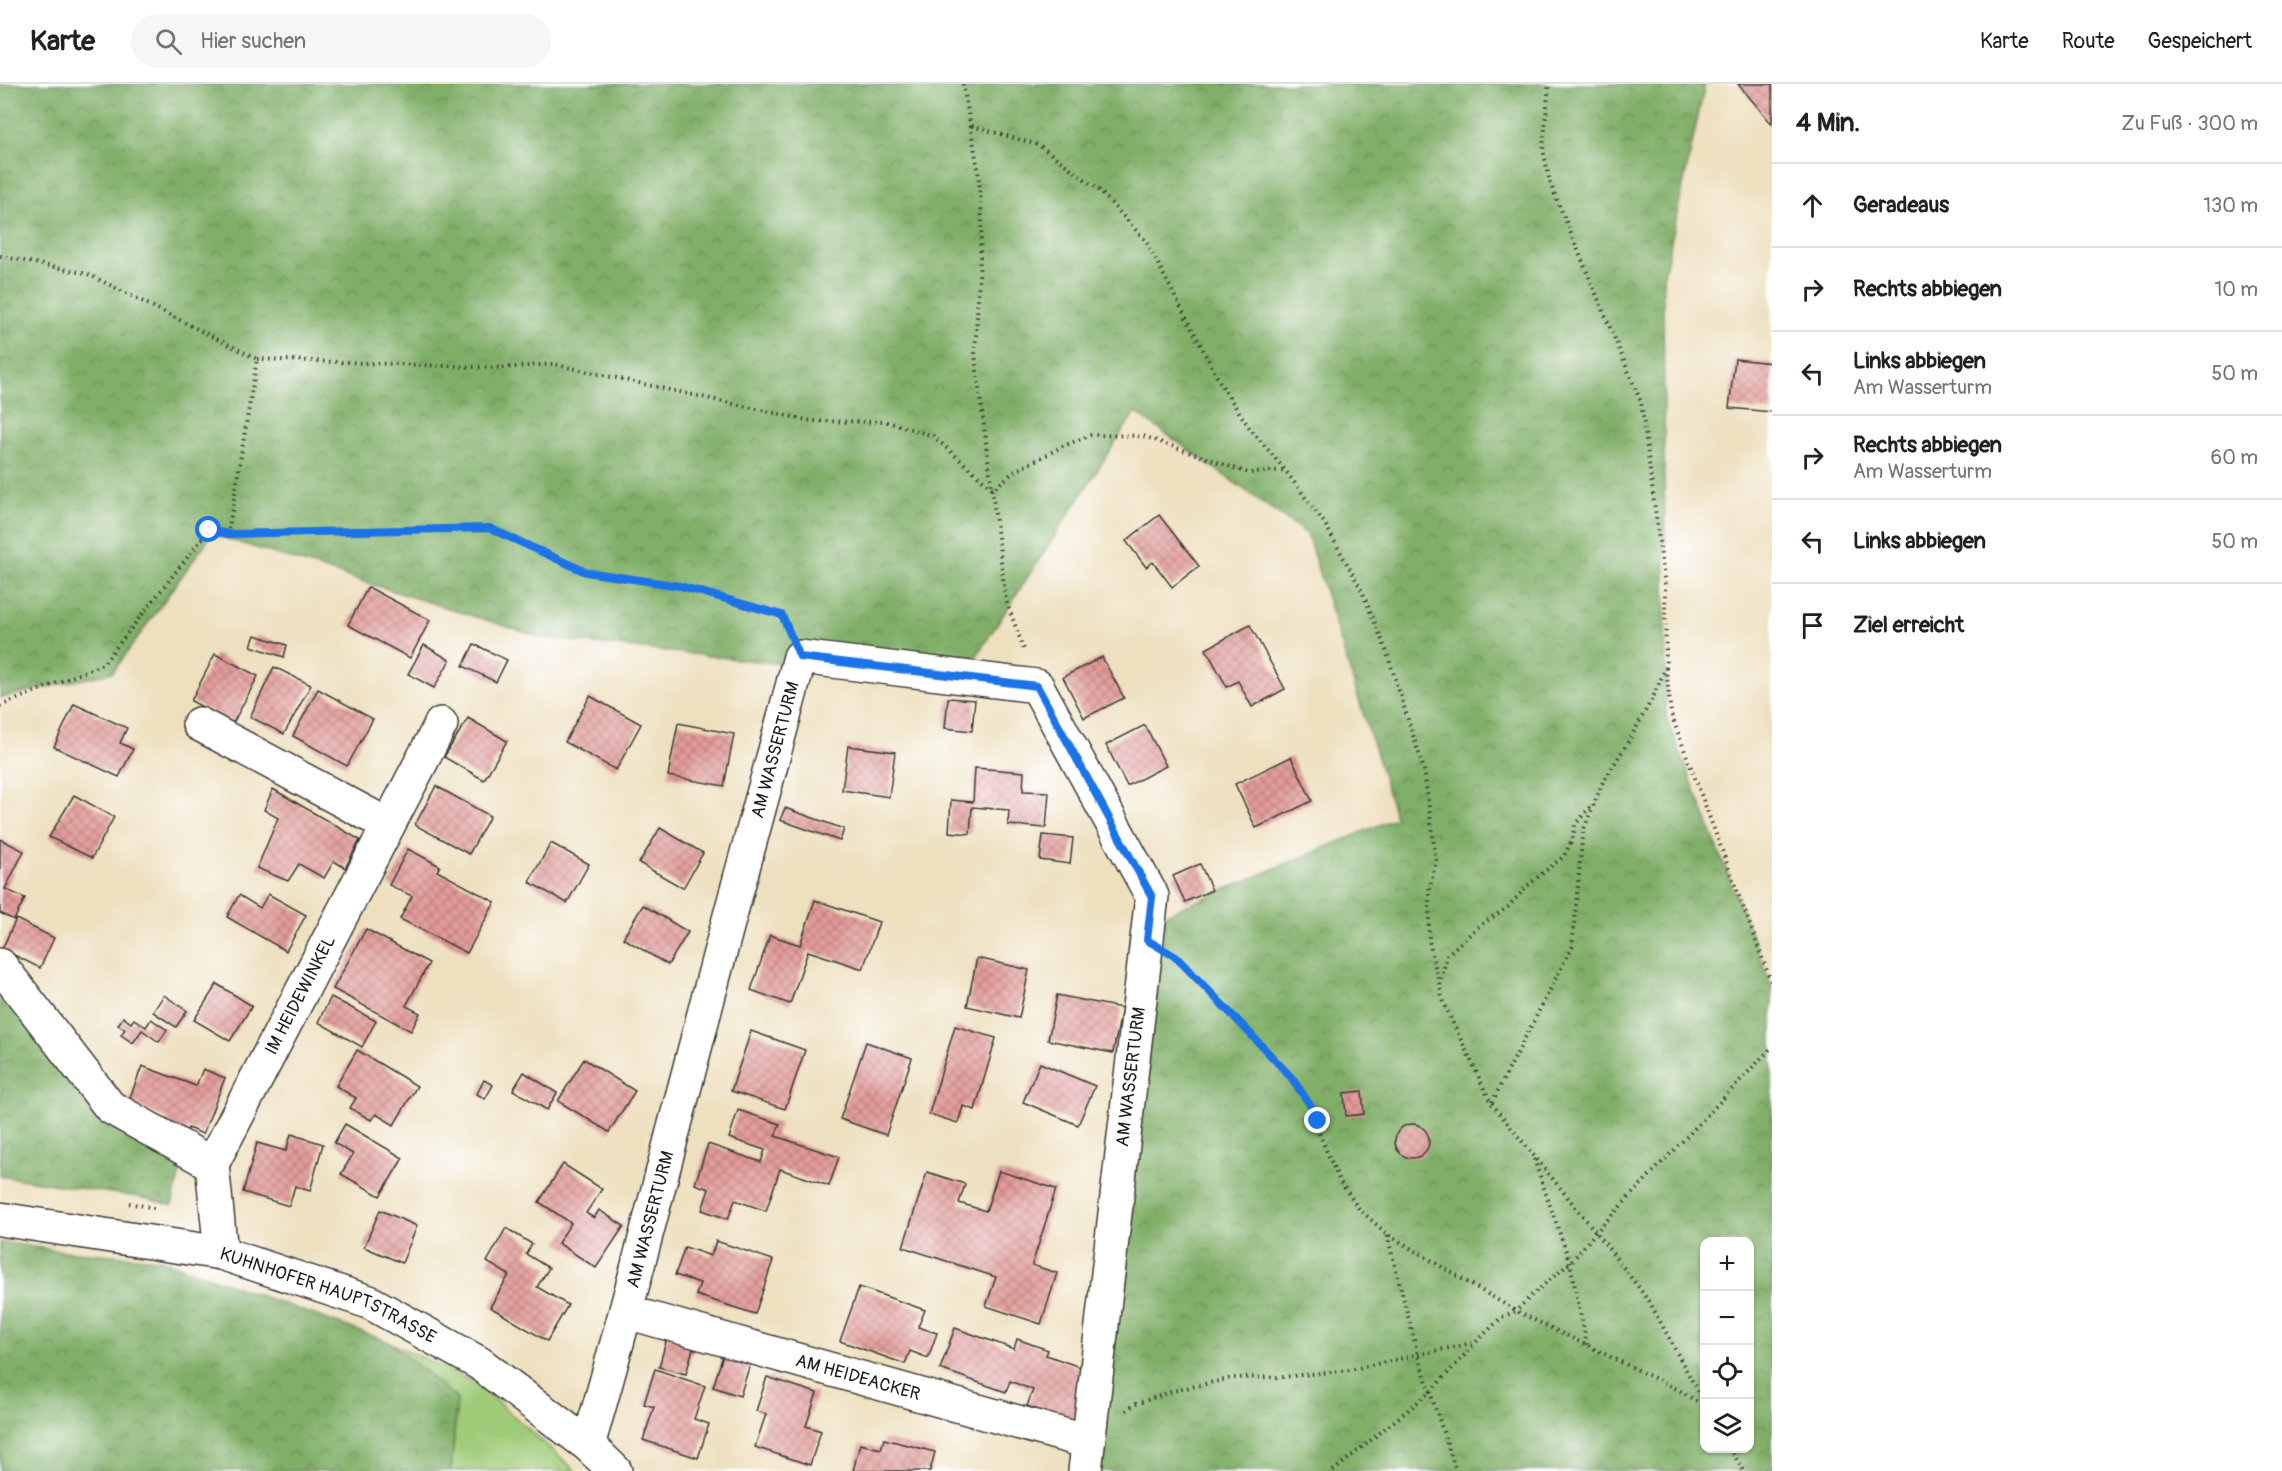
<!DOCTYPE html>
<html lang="de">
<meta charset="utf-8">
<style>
:root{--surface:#fff;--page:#f6f6f6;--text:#202124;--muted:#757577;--line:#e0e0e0}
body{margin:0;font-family:Pangolin,sans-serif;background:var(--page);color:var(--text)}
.controls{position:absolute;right:18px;bottom:18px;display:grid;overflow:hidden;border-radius:12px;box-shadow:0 2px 4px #0004}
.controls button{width:54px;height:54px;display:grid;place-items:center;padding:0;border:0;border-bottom:2px solid var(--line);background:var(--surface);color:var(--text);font:30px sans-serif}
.stop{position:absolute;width:18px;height:18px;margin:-14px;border:4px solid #1a73e8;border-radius:50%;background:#fff}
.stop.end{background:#1a73e8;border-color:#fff;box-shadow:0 2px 6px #0008}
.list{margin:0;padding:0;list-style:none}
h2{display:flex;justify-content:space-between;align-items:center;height:78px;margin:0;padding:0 24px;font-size:26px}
h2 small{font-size:20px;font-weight:400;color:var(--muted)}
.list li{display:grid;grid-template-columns:39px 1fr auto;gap:18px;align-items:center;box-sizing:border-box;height:84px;padding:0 24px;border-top:2px solid var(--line)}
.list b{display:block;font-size:22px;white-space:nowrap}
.list p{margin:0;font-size:20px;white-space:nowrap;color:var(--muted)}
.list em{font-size:20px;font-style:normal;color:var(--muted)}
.icon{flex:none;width:33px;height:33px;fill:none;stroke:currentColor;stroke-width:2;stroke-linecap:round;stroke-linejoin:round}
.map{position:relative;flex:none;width:1772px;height:1387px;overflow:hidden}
header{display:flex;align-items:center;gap:36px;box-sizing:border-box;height:84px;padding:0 30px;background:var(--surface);border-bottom:2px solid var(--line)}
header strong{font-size:28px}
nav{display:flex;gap:33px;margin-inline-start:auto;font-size:21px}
.search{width:420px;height:54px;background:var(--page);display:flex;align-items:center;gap:15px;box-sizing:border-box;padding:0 21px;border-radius:33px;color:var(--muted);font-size:22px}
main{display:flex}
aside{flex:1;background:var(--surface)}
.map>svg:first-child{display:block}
.green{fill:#a0cb78;stroke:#5e744a;stroke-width:1.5}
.forest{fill:url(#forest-crowns);stroke:#4e6642;stroke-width:1.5;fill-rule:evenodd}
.building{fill:url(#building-cross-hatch)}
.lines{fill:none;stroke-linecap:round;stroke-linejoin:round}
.street-casing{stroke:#3c3934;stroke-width:36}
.secondary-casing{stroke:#3c3934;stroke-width:36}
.path{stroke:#3c3934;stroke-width:4;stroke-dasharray:1.5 4.5;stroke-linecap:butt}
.street{stroke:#fff;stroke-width:33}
.secondary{stroke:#fff;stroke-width:33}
.route{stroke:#1a73e8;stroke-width:8}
.labels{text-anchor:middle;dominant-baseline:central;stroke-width:5;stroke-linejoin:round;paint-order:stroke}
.street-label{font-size:18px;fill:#1c1c1c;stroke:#fff}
</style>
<header>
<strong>Karte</strong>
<div class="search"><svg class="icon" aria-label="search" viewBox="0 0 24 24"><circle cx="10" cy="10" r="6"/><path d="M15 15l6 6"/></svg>Hier suchen</div>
<nav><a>Karte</a><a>Route</a><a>Gespeichert</a></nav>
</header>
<main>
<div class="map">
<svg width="1772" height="1387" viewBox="0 0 1772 1387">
<defs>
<pattern id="forest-crowns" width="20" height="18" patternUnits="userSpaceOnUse" patternTransform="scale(1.5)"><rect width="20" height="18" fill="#80af68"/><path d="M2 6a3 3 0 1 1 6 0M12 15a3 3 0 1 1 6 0" fill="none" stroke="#688e55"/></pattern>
<pattern id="building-cross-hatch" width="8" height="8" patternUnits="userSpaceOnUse" patternTransform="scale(1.5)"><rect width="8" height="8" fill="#e39c9a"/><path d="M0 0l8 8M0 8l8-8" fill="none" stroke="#b77e7d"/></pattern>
</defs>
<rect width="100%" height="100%" fill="#fff"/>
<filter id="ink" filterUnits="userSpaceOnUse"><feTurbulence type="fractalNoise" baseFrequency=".0167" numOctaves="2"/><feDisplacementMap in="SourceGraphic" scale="12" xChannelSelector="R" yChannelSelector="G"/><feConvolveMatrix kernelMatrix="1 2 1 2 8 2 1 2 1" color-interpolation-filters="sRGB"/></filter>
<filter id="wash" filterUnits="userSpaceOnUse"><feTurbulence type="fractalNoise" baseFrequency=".008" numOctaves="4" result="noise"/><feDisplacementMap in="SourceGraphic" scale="24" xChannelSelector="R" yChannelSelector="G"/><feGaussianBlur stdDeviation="1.35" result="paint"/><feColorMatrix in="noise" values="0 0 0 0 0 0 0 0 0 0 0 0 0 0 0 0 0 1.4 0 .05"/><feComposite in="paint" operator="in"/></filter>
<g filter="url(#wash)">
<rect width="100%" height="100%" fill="#eee0bf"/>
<polygon class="green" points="389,1258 476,1299 576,1387 451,1387 457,1315"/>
<g class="forest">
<path d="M0,0H1705L1663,195L1666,632L1772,903V1387H1094L1166,830L1396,734L1307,450L1135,328L959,599L543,554L212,450L113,588L0,614ZM1704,1158H1750V1364H1704Z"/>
<polygon points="0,886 104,1030 185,1067 172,1121 139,1113 0,1092"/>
<polygon points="0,1158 63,1167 159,1175 389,1258 457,1315 451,1387 0,1387"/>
</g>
<g id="blocks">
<g class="building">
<polygon points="1738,0 1772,0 1772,40"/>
<polygon points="1735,275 1772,279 1772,328 1729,324"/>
<polygon points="1159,431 1199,482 1172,503 1153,478 1146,483 1126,457"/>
<polygon points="368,503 430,536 410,574 348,541"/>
<polygon points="1250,541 1285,605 1252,623 1238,597 1227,603 1206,565"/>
<polygon points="255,551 287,561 284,573 251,562"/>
<polygon points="474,560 507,576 496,598 463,582"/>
<polygon points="424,561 450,576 434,604 408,590"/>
<polygon points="215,570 258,592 233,639 191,617"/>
<polygon points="1102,573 1124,614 1084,634 1063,593"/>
<polygon points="274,583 311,601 284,650 250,633"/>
<polygon points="318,605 373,635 347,682 293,652"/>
<polygon points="590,612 641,640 616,686 565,658"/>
<polygon points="948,614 975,616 972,647 945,644"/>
<polygon points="74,620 127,644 120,659 133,665 119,693 54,663"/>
<polygon points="468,634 507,657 484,696 444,673"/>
<polygon points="678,639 734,650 724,702 668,692"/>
<polygon points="1145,641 1166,682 1127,702 1106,661"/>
<polygon points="848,662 895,668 889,713 842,706"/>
<polygon points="1291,673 1312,717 1256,744 1235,700"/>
<polygon points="975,684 1024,688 1023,707 1049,708 1046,744 1008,741 1009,726 972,723 970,750 949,748 951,716 973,718"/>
<polygon points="436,702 490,732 469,770 415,741"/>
<polygon points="273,705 360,756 345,784 334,777 324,794 299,780 288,797 257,784 278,734 264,726"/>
<polygon points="74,711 114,733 92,774 49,753"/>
<polygon points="785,724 844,745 840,757 780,736"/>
<polygon points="660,744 703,769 683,804 639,779"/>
<polygon points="1043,751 1073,754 1070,780 1040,776"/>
<polygon points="0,755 24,767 5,805 25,814 14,836 0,829"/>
<polygon points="551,759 589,780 567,819 529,798"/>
<polygon points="408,765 440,782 437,787 495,818 467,869 400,835 412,812 389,801"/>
<polygon points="1200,780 1212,806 1185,818 1173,792"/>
<polygon points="268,810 306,831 286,867 227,833 239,811 260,824"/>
<polygon points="815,816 879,838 863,885 808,867 790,920 751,906 770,851 800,861"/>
<polygon points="643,821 688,848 668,881 623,854"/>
<polygon points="16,835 54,854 40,884 2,865"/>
<polygon points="366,845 429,879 406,922 420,929 411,947 333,905"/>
<polygon points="977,874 1029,886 1019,934 967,922"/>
<polygon points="217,900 252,922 230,957 194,936"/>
<polygon points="164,911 187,927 176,943 153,928"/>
<polygon points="1057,911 1122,924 1113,969 1048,956"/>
<polygon points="331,913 376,937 362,963 318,938"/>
<polygon points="123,933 131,939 134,935 146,943 151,935 167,946 159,958 142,946 133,959 121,951 125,945 118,941"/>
<polygon points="955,942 996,954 975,1026 963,1022 958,1039 929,1030"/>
<polygon points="751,947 805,966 785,1025 731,1007"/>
<polygon points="866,958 912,974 886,1051 840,1035"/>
<polygon points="357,966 417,1002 394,1041 376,1030 371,1036 350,1024 356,1014 336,1002"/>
<polygon points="584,975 635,1007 609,1048 558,1017"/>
<polygon points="1040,979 1095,1002 1078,1041 1023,1018"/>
<polygon points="142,982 196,1002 203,985 225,994 203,1050 188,1044 186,1051 166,1043 168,1035 128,1019"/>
<polygon points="524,988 557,1009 547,1026 513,1006"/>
<polygon points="484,996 493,1001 485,1015 477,1010"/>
<polygon points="1362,1007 1364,1030 1346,1032 1344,1009"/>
<polygon points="738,1026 780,1040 775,1052 839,1073 829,1102 780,1085 766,1127 735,1116 728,1135 702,1126 709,1105 695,1100 708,1060 761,1078 765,1066 729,1054"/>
<circle cx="1412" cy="1057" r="17"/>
<polygon points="345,1040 403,1074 380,1112 341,1090 353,1070 334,1059"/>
<polygon points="291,1050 323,1060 310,1107 295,1102 289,1122 243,1108 257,1059 286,1067"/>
<polygon points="563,1080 602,1105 586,1129 594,1134 599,1126 624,1142 596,1184 558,1159 571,1139 539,1118"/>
<polygon points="999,1087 1056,1105 1032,1181 1057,1189 1041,1240 986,1222 996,1193 903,1163 927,1088 965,1100 959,1119 986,1127"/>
<polygon points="380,1126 417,1142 402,1179 364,1163"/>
<polygon points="506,1144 532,1160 526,1170 549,1184 537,1203 568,1221 547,1257 490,1223 509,1191 487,1178"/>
<polygon points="716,1157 773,1176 755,1230 696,1211 700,1199 675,1191 685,1163 711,1172"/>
<polygon points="859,1203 925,1226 918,1243 937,1249 928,1274 910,1267 905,1280 840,1257"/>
<polygon points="955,1244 1014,1265 1017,1255 1048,1266 1046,1271 1097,1289 1078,1341 1027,1322 1033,1306 1010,1297 1006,1308 940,1285"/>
<polygon points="668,1250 695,1257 686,1290 659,1283"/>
<polygon points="724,1268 751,1277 740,1312 713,1303"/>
<polygon points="655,1285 705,1302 694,1335 709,1340 698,1374 643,1356 654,1323 644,1320"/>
<polygon points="767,1293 817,1309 806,1342 821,1347 810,1381 755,1363 766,1330 756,1327"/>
<polygon points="884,1355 935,1368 930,1387 853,1387 860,1360 881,1365"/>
</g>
</g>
</g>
<g filter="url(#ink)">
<use href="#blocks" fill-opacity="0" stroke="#3c3934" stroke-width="1.5"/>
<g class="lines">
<defs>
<g id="street">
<polyline points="199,640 388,741"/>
<polyline points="0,881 110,1023 212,1080"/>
<path id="s1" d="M221,1169L212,1080L441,640"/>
<path id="s2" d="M627,1228L1088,1358"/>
<path id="s3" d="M588,1361C629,1223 663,1084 700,945C732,821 767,698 800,573L1037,602L1152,812L1085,1387"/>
</g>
<g id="secondary">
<path id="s4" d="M0,1135L221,1169L369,1218L479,1279L588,1361L615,1387"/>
</g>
</defs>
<use href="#street" class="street-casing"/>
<use href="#secondary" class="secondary-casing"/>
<g class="path">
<polyline points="963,0 978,85 982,134 975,271 1006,517 1025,568"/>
<polyline points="972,42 1039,61 1098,105 1146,157 1223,304 1249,343 1285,386 1325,440 1362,507 1386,566 1424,686 1436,776 1429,807 1429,856 1443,918 1491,1019 1596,1148 1649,1217 1704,1319"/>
<polyline points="0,172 88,190 257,275 228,450 489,444 586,488 680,502 782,531 788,545"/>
<polyline points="257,275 502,284 553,280 811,337 888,338 933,352 993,405 1015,387 1063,362 1091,351 1143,352 1249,389 1285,386"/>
<polyline points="1666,584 1671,630 1772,900"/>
<polyline points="0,622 103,580 209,446 228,450"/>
<polyline points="1178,875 1291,993 1317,1031 1319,1049 1339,1096 1359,1125 1387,1150 1516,1227 1679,1306 1704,1322"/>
<polyline points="1440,901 1447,871 1479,842 1508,823 1527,802 1564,772 1572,756 1575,741 1590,723"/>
<polyline points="1492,1018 1572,863 1583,747 1603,698 1630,655 1654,611 1666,583 1665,502 1641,318 1550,99 1543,65 1549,0"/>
<polyline points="1534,1075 1570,1179 1587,1261"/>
<polyline points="129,1119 154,1124"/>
<polyline points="1387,1151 1418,1271 1456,1387"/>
<polyline points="1126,1327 1133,1321 1173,1307 1232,1294 1283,1293 1349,1286 1476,1258 1502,1233 1516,1227 1532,1211 1570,1179 1596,1148 1772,963"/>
<polyline points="1730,1364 1744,1387"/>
<polyline points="1333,1387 1430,1308 1475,1260"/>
<polyline points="1765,1387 1772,1383"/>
</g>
<use href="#street" class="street"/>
<use href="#secondary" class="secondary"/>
</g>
</g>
<g class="lines" filter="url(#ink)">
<polyline class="route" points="209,446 228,450 489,444 586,488 680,502 782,531 800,573 1037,602 1152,813 1147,856 1176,873 1242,941 1291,993 1317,1031 1318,1037"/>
</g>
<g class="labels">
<g class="street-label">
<text stroke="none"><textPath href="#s3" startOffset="720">AM WASSERTURM</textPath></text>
<text stroke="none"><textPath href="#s1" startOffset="280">IM HEIDEWINKEL</textPath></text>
<text transform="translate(1131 993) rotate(-83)">AM WASSERTURM</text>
<text stroke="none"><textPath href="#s3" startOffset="234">AM WASSERTURM</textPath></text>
<text stroke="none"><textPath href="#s4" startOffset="339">KUHNHOFER HAUPTSTRASSE</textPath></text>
<text stroke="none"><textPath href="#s2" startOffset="240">AM HEIDEACKER</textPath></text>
</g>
</g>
</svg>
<div class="controls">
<button>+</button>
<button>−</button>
<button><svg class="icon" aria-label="locate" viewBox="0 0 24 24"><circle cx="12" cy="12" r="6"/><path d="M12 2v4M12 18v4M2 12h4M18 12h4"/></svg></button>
<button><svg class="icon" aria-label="layers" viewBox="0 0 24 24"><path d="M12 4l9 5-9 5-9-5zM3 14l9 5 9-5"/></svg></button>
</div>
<div class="stop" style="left:209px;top:446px"></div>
<div class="stop end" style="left:1318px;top:1037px"></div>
</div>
<aside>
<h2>4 Min.<small>Zu Fuß · 300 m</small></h2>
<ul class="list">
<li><svg class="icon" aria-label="ahead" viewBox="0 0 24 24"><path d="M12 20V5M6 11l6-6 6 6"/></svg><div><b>Geradeaus</b></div><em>130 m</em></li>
<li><svg class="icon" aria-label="right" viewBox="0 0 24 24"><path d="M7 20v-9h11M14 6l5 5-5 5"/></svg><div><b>Rechts abbiegen</b></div><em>10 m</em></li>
<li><svg class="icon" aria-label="left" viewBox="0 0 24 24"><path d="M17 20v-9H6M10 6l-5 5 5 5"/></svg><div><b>Links abbiegen</b><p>Am Wasserturm</p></div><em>50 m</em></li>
<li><svg class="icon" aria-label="right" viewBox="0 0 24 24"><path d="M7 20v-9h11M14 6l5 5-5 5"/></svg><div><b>Rechts abbiegen</b><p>Am Wasserturm</p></div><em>60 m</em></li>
<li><svg class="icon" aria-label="left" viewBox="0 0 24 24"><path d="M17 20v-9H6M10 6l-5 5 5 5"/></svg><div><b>Links abbiegen</b></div><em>50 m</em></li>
<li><svg class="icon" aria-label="arrive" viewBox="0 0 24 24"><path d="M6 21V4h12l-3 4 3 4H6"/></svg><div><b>Ziel erreicht</b></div></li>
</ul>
</aside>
</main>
